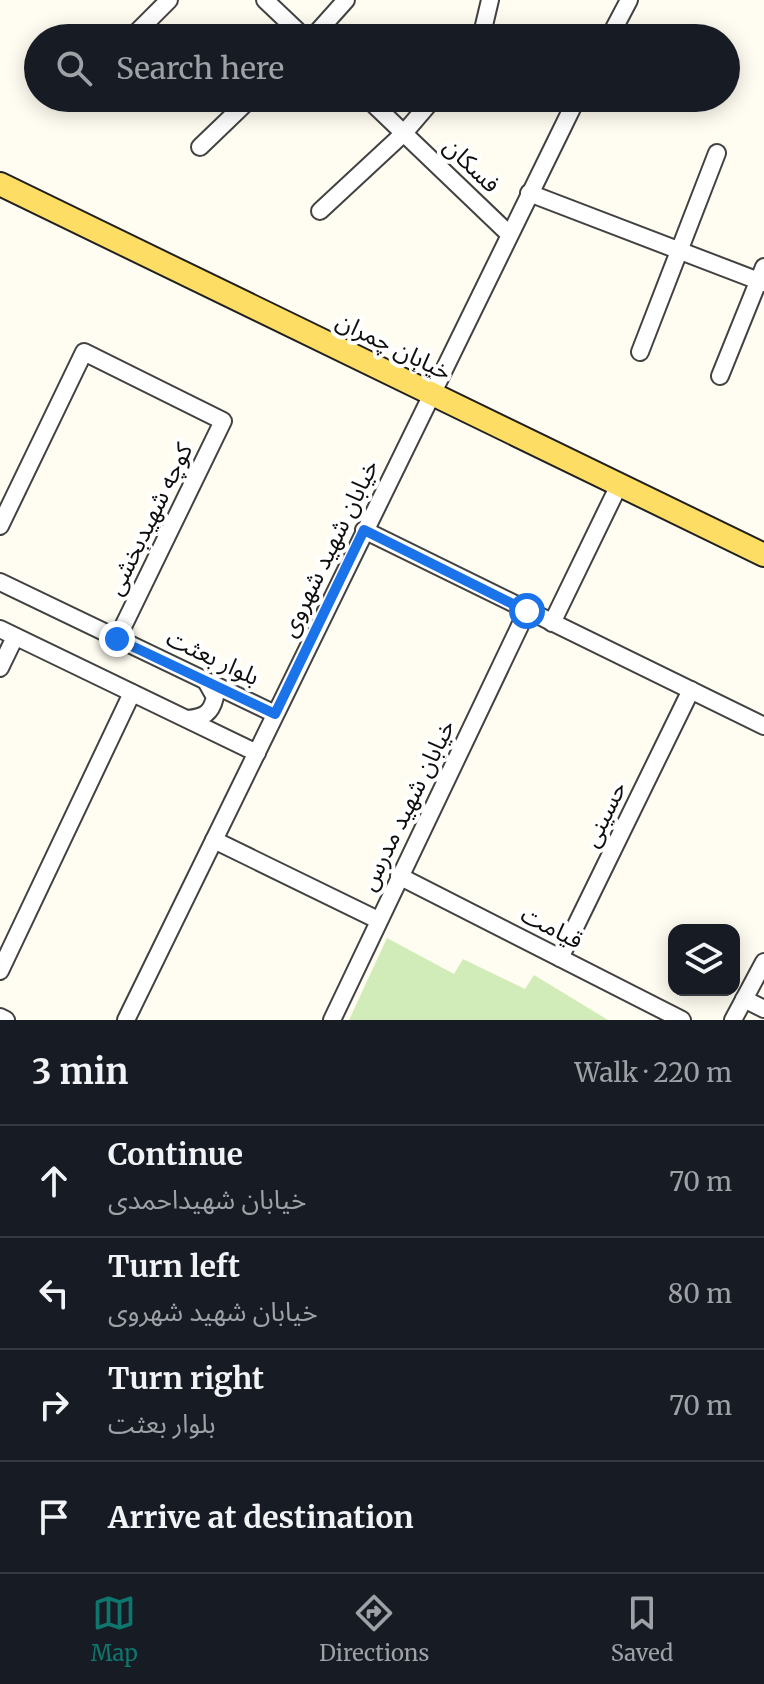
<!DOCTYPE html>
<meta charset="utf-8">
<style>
:root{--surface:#171b24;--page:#242831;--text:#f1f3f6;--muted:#9ea1a6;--line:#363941;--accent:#0f766e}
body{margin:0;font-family:Merriweather,"Noto Sans Arabic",serif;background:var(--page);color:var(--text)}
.controls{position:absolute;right:24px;bottom:24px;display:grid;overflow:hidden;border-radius:16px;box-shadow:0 4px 20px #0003}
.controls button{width:72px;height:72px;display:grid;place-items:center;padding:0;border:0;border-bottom:2px solid var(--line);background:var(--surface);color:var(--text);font:40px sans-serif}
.stop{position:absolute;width:24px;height:24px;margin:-18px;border:6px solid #1a73e8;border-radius:50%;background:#fff}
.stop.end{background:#1a73e8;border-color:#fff;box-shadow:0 2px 8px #0008}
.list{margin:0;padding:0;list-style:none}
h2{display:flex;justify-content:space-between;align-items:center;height:104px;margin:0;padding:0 32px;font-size:34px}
h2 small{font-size:26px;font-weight:400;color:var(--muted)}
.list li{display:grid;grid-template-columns:52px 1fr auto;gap:24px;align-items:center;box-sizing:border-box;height:112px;padding:0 32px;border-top:2px solid var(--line)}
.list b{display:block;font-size:30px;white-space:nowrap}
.list p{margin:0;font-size:26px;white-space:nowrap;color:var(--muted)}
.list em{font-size:26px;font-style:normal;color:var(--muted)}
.icon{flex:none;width:44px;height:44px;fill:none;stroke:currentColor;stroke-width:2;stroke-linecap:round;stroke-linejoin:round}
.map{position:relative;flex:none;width:764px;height:1020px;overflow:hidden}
.search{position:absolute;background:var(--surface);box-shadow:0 4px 20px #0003;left:24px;right:24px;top:24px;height:88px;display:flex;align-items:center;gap:20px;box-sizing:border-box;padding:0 28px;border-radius:44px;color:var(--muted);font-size:30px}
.sheet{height:552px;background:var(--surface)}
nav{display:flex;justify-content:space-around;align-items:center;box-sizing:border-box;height:112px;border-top:2px solid var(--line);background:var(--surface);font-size:22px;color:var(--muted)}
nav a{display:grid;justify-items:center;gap:4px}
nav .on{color:var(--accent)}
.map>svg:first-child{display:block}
.green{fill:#d1ecb8}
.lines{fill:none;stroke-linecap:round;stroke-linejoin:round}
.minor-casing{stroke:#424242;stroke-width:20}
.major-casing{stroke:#202020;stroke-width:26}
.minor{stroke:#fff;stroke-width:16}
.major{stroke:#fddd63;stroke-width:22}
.route{stroke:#1a73e8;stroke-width:10}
.labels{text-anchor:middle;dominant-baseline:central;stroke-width:8;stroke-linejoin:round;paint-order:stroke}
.street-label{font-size:24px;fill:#0f0f0f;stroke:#fff}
</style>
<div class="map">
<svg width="764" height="1020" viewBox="0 0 764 1020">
<rect width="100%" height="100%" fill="#fffdf1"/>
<polygon class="green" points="387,938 454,974 463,959 525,989 534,975 608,1020 349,1020"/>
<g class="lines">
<defs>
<g id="minor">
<polyline points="265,0 305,38"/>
<polyline points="131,38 169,0"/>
<polyline points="312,38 346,0"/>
<polyline points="481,38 490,0"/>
<polyline points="609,38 629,0"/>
<polyline points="367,98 509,234"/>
<polyline points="200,147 251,98"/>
<polyline points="529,193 764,283"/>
<polyline points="320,211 404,133 434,98"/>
<polyline points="640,352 717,153"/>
<polyline points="720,376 764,267"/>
<polyline points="0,526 84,352 223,421 117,639"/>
<polyline points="364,530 764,726"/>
<polyline points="0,582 275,714"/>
<polyline points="552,623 619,485"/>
<polyline points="0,629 257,753"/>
<polyline points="0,668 15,637"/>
<path d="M188,719C204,717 211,714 215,697L206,681"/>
<polyline points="214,840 378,920"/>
<polyline points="399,876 682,1020"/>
<polyline points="560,958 691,690"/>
<polyline points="0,971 132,693"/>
<polyline points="744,999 764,1009"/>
<polyline points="0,1017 6,1020"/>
<polyline points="126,1020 577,98"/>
<polyline points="332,1020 527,611"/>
<polyline points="733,1020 764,962"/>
</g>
<polyline id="major" points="0,184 764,555"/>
</defs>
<use href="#minor" class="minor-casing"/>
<use href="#major" class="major-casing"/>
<use href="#minor" class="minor"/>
<use href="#major" class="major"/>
</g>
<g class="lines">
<polyline class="route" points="117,639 275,714 364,530 527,611"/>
</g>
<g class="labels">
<g class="street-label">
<text transform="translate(472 165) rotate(44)">فسکان</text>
<text transform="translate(394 346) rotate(26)">خیابان چمران</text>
<text transform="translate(149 519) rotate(-64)">کوچه شهیدبخشی</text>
<text transform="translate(329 548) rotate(-64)">خیابان شهید شهروی</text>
<text transform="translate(213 657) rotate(25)">بلوار بعثت</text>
<text transform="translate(407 805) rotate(-64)">خیابان شهید مدرس</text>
<text transform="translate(604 814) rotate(-64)">حسینی</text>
<text transform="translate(552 927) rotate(27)">قیامت</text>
</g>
</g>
</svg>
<div class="controls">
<button><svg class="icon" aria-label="layers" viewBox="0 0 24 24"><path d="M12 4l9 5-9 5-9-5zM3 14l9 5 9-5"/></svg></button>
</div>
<div class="stop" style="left:527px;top:611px"></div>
<div class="stop end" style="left:117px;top:639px"></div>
<div class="search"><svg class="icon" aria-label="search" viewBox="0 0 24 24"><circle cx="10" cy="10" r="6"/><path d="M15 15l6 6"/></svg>Search here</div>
</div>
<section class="sheet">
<h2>3 min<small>Walk · 220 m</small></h2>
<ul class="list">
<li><svg class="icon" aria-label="ahead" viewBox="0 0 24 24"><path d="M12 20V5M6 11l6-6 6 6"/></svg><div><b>Continue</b><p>خیابان شهیداحمدی</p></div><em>70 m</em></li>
<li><svg class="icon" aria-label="left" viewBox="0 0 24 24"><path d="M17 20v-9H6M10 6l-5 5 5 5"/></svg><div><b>Turn left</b><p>خیابان شهید شهروی</p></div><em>80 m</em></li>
<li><svg class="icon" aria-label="right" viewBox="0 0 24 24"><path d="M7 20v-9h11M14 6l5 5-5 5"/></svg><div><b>Turn right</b><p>بلوار بعثت</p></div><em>70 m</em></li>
<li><svg class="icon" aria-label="arrive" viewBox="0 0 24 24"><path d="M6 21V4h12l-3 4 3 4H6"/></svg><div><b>Arrive at destination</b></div></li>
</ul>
</section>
<nav>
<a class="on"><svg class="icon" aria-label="map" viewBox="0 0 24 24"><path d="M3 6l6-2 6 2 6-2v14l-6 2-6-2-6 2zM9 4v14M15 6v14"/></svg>Map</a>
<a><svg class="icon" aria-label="directions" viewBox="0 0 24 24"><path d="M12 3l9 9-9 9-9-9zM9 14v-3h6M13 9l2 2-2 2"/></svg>Directions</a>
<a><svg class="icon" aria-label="saved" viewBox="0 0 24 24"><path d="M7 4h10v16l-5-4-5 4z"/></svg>Saved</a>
</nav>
